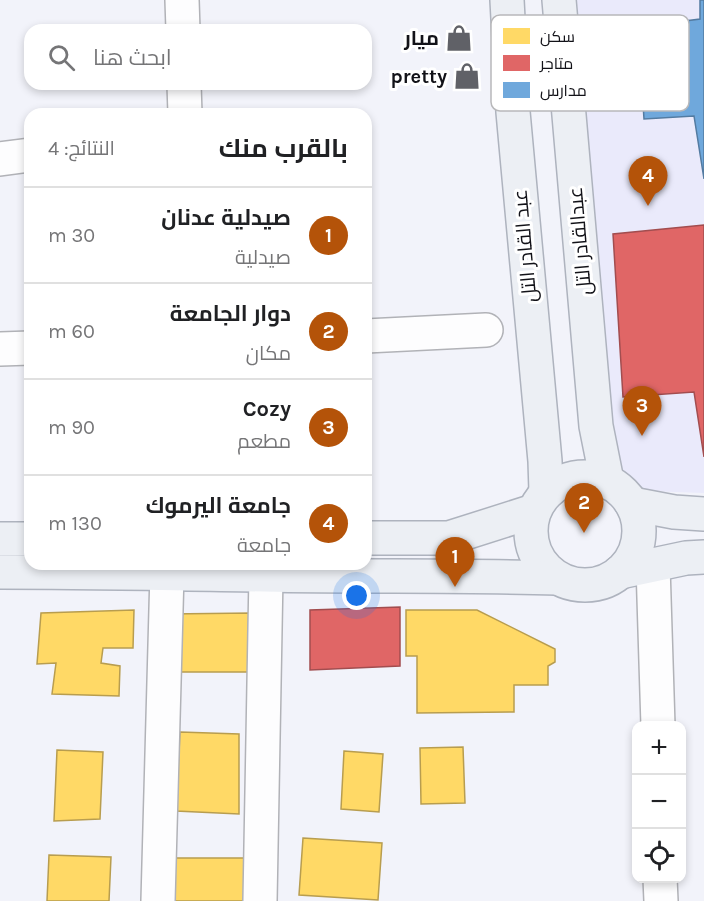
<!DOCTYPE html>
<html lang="ar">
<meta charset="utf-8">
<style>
:root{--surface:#fff;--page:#f2f2f2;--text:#202124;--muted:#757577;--line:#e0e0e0;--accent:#b45309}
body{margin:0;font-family:Karla,Cairo,sans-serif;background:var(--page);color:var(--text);direction:rtl}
.controls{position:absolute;right:18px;bottom:18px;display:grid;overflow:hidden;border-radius:12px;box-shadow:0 3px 9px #0003}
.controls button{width:54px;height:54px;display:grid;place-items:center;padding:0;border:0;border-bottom:2px solid var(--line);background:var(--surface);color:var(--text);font:30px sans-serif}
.you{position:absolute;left:357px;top:596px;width:21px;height:21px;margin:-15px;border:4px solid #fff;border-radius:50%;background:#1a73e8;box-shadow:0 0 0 9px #1a73e833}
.badge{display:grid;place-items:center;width:39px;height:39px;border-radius:50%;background:var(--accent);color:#fff;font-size:20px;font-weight:700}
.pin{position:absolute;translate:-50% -50px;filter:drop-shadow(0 2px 3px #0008)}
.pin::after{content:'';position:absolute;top:32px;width:21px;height:18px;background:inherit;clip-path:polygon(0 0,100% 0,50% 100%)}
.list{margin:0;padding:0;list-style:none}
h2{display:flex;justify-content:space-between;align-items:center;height:78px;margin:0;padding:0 24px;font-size:26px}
h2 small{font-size:20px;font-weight:400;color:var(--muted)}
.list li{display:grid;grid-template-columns:39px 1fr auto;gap:18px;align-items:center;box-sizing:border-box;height:96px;padding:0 24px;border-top:2px solid var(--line)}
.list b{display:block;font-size:22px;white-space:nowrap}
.list p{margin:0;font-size:20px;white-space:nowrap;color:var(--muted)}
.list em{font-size:20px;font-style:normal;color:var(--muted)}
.icon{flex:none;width:33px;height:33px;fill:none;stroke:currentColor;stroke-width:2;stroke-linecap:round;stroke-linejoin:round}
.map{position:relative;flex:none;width:704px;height:901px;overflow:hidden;direction:ltr}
.search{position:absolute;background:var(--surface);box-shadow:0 3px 9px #0003;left:24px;top:24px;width:348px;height:66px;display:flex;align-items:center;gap:15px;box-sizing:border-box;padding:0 21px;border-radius:18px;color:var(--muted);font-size:22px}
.panel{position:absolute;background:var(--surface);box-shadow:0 3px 9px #0003;left:24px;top:108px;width:348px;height:462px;border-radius:18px;direction:rtl}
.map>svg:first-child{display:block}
.built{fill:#eaeafb}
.homes{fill:#ffd966;stroke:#b89d4f;stroke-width:1.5}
.shops{fill:#e06666;stroke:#a24d4f;stroke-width:1.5}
.schools{fill:#6fa8dc;stroke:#537ba1;stroke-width:1.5}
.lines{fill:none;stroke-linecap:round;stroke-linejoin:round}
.minor-casing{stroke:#b1b2b7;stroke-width:36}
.major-casing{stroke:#aeb3be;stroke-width:36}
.minor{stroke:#fdfdfe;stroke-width:33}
.major{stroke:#eceff4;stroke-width:33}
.labels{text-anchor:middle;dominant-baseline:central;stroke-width:6;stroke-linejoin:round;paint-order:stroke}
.poi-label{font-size:20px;font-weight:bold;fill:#121218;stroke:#fff;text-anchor:end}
.street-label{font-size:20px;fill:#121218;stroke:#fff}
.key{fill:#fff;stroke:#b8b8ba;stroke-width:1.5}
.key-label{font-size:16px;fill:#121218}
</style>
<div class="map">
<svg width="704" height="901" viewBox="0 0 704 901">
<rect width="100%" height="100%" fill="#f2f3fa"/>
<polygon class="built" points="577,0 704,0 704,493 646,491 614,471 606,411"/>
<g class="homes">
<polygon points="134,610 133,648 103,648 101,663 120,666 119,696 52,694 56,663 37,664 41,613"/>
<polygon points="406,610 477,610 555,649 555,662 548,666 548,685 514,685 514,712 417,713 417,656 406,656"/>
<polygon points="252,613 250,672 169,672 168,614"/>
<polygon points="180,732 239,734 239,814 176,811"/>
<polygon points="463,747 465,803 421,804 420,748"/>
<polygon points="57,750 103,752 100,819 54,821"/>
<polygon points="344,751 383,754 379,812 341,809"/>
<polygon points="303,838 382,843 378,900 299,895"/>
<polygon points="49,855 111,857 109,901 47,901"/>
<polygon points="170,858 254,858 252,901 170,901"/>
</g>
<g class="shops">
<polygon points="704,225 704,457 694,392 623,397 613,234"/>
<polygon points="400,607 400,666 310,670 310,610"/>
</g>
<polygon class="schools" points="700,0 704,0 704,179 694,116 644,119 638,27 700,19"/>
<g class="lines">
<defs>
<g id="minor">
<polyline points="182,0 183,30"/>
<polyline points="184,84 185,114"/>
<polyline points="0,159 30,155"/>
<polyline points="366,336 486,330"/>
<polyline points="0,349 30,348"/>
<polyline points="653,566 658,726"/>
<polyline points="660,878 661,901"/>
<polyline points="158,901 167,573"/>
<polyline points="260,901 266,575"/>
</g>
<g id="major">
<polyline points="507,0 513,112 545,461 546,492"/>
<polyline points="559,0 596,426 607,481"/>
<circle cx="585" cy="531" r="54"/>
<polyline points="632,504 674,512 704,514"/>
<polyline points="366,538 449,538 534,511"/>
<polyline points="0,539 30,539"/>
<path d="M0,572C88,572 176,574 265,575C362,577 459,575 557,578"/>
<polyline points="620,572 686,558 704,557"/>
</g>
</defs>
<use href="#minor" class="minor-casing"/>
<use href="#major" class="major-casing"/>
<use href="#minor" class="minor"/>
<use href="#major" class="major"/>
</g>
<defs>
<symbol id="shop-bare" viewBox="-9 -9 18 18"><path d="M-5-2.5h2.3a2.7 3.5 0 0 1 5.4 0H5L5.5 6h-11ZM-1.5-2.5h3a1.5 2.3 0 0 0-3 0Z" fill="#606167" stroke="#fff" stroke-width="2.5" paint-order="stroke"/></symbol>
</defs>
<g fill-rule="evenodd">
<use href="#shop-bare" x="440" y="19" width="38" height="38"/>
<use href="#shop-bare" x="448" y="57" width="38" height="38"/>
</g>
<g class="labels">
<g class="poi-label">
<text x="439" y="38">ميار</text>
<text x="447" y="76">pretty</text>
</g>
<g class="street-label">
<text transform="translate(580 241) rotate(-95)">عبدالقادر التل</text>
<text transform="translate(525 246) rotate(-95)">عبد القادر التل</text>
</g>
</g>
<rect x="491" y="15" width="198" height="96" rx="9" class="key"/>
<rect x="503" y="28" width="27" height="16" fill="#ffd966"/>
<rect x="503" y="55" width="27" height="16" fill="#e06666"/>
<rect x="503" y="82" width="27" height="16" fill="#6fa8dc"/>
<g class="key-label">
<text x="540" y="42">سكن</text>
<text x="540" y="69">متاجر</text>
<text x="540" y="96">مدارس</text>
</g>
</svg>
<div class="controls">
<button>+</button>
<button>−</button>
<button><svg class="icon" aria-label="locate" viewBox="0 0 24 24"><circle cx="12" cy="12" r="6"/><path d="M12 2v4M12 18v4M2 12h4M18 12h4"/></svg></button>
</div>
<div class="you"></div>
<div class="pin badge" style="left:455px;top:587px">1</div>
<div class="pin badge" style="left:584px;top:533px">2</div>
<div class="pin badge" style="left:642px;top:436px">3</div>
<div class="pin badge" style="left:648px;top:206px">4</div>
<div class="search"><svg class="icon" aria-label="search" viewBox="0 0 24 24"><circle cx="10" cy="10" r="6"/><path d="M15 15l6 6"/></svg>ابحث هنا</div>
<section class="panel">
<h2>بالقرب منك<small>النتائج: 4</small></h2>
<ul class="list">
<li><span class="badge">1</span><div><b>صيدلية عدنان</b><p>صيدلية</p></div><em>30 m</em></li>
<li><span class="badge">2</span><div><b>دوار الجامعة</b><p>مكان</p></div><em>60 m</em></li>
<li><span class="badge">3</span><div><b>Cozy</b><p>مطعم</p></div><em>90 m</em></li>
<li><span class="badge">4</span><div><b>جامعة اليرموك</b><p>جامعة</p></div><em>130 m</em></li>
</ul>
</section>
</div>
